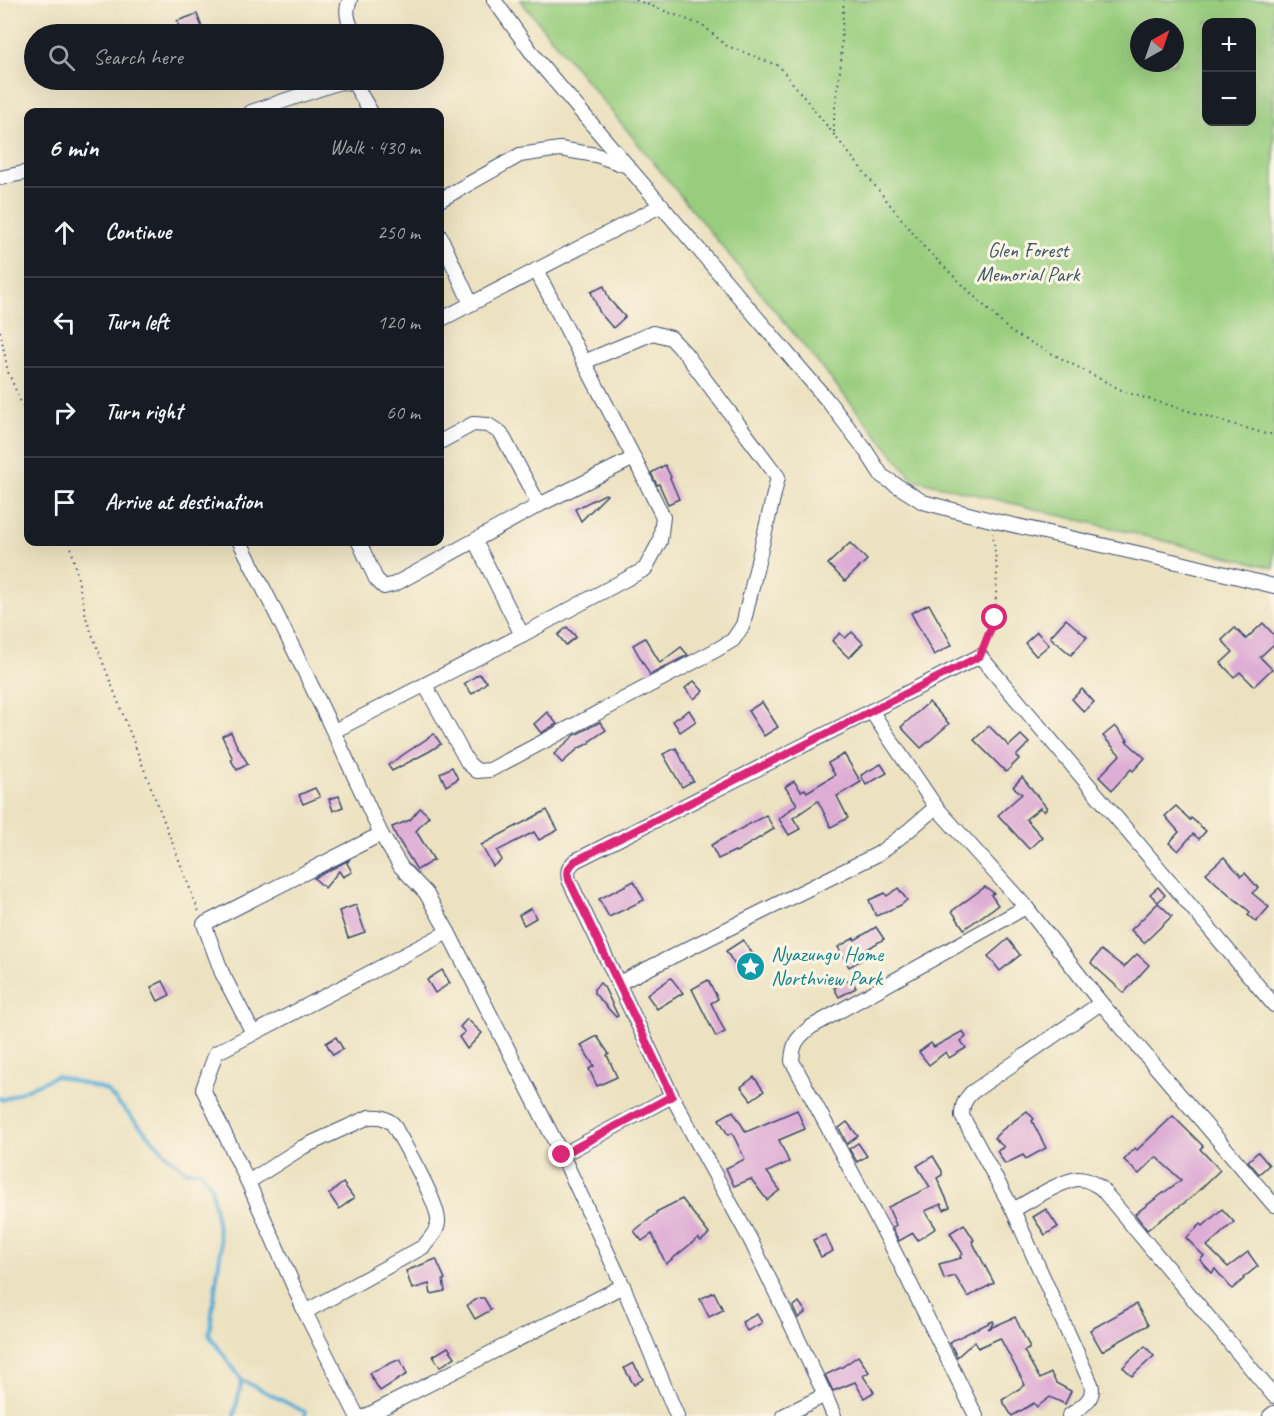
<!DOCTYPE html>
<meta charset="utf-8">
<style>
:root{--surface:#171b24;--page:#242831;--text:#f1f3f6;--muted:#9ea1a6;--line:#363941}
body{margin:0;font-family:Caveat,sans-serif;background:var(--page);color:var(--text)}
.controls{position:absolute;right:18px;top:18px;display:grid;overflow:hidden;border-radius:12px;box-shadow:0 6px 24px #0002}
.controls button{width:54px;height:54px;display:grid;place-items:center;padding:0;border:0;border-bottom:2px solid var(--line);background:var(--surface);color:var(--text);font:30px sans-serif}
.compass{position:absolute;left:1130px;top:18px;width:54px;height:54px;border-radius:50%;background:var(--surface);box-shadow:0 6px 24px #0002;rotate:40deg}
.stop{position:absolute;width:18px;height:18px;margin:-14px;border:4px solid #db2777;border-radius:50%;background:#fff}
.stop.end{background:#db2777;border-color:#fff;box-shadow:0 2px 6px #0008}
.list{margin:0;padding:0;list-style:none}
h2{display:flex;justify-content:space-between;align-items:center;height:78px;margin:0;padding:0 24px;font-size:26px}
h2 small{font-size:20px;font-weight:400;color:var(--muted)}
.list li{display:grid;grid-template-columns:39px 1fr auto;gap:18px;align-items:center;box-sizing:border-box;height:90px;padding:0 24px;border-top:2px solid var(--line)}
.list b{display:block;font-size:22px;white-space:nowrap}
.list em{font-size:20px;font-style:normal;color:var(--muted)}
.icon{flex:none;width:33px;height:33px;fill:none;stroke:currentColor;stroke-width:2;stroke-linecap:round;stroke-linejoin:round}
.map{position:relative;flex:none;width:1274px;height:1416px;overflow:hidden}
.search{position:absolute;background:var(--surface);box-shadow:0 6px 24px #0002;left:24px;top:24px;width:420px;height:66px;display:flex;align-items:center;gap:15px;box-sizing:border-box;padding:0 21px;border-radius:33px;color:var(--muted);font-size:22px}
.panel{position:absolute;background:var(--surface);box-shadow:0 6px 24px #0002;left:24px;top:108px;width:420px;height:438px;border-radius:12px}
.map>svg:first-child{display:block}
.green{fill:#99cd7e;stroke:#5a7e6e;stroke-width:1.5;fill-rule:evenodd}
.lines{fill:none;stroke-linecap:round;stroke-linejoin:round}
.stream{stroke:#5aadd5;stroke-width:4}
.building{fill:#deadd5}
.minor-casing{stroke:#3a4a6d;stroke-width:16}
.path{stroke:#3a4a6d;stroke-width:2;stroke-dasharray:1.5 4.5;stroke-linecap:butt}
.minor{stroke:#fff;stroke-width:14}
.route{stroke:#db2777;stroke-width:8}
.labels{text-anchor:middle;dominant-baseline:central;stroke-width:6;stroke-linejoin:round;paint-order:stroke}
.park-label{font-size:21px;fill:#3a5666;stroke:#fcf5e5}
.culture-label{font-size:21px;fill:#0d838f;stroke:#fcf5e5;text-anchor:start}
</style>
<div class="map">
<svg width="1274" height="1416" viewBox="0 0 1274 1416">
<rect width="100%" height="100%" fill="#fcf5e5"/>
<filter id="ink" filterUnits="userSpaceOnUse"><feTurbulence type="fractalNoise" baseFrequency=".0167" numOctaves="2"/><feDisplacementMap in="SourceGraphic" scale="12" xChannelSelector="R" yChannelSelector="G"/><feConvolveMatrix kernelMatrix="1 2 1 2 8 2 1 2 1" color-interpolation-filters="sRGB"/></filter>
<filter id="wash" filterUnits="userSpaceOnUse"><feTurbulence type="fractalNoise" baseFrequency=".008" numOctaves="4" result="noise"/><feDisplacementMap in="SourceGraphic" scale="24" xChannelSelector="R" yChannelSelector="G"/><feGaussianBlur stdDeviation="1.35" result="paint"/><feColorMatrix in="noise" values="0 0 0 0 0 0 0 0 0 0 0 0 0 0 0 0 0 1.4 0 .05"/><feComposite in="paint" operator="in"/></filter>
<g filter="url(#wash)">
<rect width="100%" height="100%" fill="#ece2c1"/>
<path class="green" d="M520,0H1274V568L913,479ZM1206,22H1252V122H1206ZM1139,27H1175V63H1139Z"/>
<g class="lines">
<g class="stream">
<polyline points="0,1098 3,1100 56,1076 106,1090 167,1155 186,1171 200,1170 211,1186 221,1248 209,1335 242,1380 234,1416"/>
<polyline points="242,1380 305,1412 305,1416"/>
</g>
</g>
<g id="blocks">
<g class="building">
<polygon points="197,14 203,30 189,34 182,34 177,21"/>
<polygon points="604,286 609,299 625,317 613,328 600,313 591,292"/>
<polygon points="665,465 671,477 670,478 679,499 668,504 659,484 657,485 651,473"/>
<polygon points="605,494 607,495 581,521 575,509"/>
<polygon points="850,543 867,560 845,581 828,564"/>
<polygon points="929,604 952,645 934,655 911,613"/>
<polygon points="1066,619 1087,637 1071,655 1050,637"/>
<polygon points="1263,623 1274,635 1274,644 1260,657 1272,669 1254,686 1240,672 1234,677 1221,663 1233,652 1222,640 1235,628 1246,639"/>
<polygon points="567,627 576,637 566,645 558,635"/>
<polygon points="852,632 863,643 849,658 832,641 840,633 845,638"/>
<polygon points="1037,632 1049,645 1036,656 1025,643"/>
<polygon points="645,638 660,663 681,647 688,655 650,675 633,645"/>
<polygon points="479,674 487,682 472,694 464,684"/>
<polygon points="694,681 703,691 694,699 685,688"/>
<polygon points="1082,689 1094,702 1084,712 1072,699"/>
<polygon points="762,702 778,727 764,736 748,711"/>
<polygon points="929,702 949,724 921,748 901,727"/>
<polygon points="689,710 696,721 680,732 673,721"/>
<polygon points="547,712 557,724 541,733 534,724"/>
<polygon points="600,722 606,730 590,741 590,743 579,748 562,763 554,754 575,735"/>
<polygon points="989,726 1009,746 1021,735 1029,743 1016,756 1019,759 1006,772 974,740"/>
<polygon points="1115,726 1128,740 1126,741 1145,758 1133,771 1131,769 1112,790 1099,777 1120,755 1103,736"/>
<polygon points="231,732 236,744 248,764 237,770 231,760 233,759 222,736"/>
<polygon points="434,734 441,744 430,751 392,771 388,765"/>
<polygon points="676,748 693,781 682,787 663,754"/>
<polygon points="844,754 861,782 837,796 848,818 831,827 818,801 793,818 800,829 789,835 779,819 797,804 785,787 794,781 801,791 805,789 807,792 835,775 828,763"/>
<polygon points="881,764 887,773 866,785 861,775"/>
<polygon points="452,767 458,779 446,786 440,773"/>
<polygon points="1022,777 1047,808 1044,811 1040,808 1026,819 1042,837 1029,849 998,815 1022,794 1013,787"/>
<polygon points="315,788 320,797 303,804 299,795"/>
<polygon points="339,796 343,807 333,811 329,799"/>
<polygon points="1176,806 1190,820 1191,818 1206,831 1199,839 1193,834 1178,851 1169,843 1179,832 1165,816"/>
<polygon points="420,808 429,816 416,831 434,860 417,870 396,836 392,827 410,820"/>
<polygon points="547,810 558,830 539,840 534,832 497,851 502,860 493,866 481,845"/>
<polygon points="766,815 774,829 736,852 735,851 718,859 711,845"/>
<polygon points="1224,857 1241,876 1245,873 1258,888 1252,893 1269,907 1256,922 1248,915 1250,912 1216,883 1206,873"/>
<polygon points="349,860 347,863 352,872 343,877 339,871 325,888 314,878"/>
<polygon points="634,881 644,900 609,917 599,899"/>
<polygon points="985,887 994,893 991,895 998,905 964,929 952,911"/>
<polygon points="1158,887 1165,895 1158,902 1150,894"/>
<polygon points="898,888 907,900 901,905 876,916 869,900 885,893 887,896"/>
<polygon points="1158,903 1172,916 1144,943 1131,930"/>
<polygon points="356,905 365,932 348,938 339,911"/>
<polygon points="531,908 536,918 524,925 519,915"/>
<polygon points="876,927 884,939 862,952 865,958 849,967 838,947 854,938 855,940"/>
<polygon points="1008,939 1020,955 1000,971 988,956"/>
<polygon points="743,940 759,963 741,975 726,951"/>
<polygon points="1101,950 1124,967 1137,954 1149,965 1124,993 1091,963"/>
<polygon points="442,970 450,983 435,993 427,980"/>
<polygon points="671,978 683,993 657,1009 647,995"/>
<polygon points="851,979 856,988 839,997 834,988"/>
<polygon points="708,980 718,999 711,1003 725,1032 716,1037 692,989"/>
<polygon points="163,981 170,995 158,1001 151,987"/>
<polygon points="600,983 604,987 618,1016 616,1017 594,993 594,989"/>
<polygon points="467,1019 482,1033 467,1049 459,1037 465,1032 460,1027"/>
<polygon points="963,1031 966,1037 961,1041 966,1048 949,1058 946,1052 929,1065 919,1052 931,1043 934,1047"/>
<polygon points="597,1036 609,1054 607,1055 617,1077 597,1086 589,1069 594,1066 581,1045"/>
<polygon points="336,1037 343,1049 333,1055 326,1043"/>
<polygon points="754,1077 764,1091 751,1100 741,1087"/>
<polygon points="797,1110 805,1129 779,1140 789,1162 767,1172 780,1190 767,1200 751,1179 734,1186 726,1168 745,1159 732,1133 728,1135 719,1119 733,1111 746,1132"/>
<polygon points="1027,1111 1034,1119 1032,1121 1046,1148 1026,1159 1023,1155 1005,1164 997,1151 1004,1147 994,1138 1002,1130"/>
<polygon points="1173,1116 1203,1146 1200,1149 1220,1170 1191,1198 1147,1230 1135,1214 1181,1180 1156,1157 1139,1174 1124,1160 1135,1148 1137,1150"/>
<polygon points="847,1122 858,1136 847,1144 839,1128"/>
<polygon points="858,1143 867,1156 857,1162 849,1149"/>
<polygon points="1258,1152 1269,1165 1259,1174 1248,1161"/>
<polygon points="933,1156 942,1171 942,1175 937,1178 950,1207 944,1210 941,1204 925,1211 936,1228 918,1240 913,1233 899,1241 892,1228 896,1225 888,1207 930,1187 917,1166"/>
<polygon points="343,1183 354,1198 339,1209 329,1194"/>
<polygon points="682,1199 709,1234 701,1241 698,1238 666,1264 652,1234 642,1241 634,1231 657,1213 656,1212"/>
<polygon points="1046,1209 1058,1227 1045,1235 1033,1217"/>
<polygon points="1222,1209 1234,1222 1207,1246 1228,1267 1248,1252 1258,1266 1243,1278 1244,1279 1232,1289 1215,1269 1212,1273 1200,1260 1204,1256 1186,1238 1201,1224 1203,1226"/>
<polygon points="964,1224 974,1240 972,1241 994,1283 968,1297 955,1276 944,1279 939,1264 961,1258 960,1256 963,1254 950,1233"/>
<polygon points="825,1235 833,1251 821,1257 813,1240"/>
<polygon points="436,1259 445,1279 443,1280 445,1291 431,1294 429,1284 412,1289 406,1271"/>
<polygon points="714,1292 723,1310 709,1317 700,1299"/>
<polygon points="479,1298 484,1298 491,1310 475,1319 467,1305"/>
<polygon points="799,1302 806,1312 798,1318 793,1307"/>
<polygon points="1136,1304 1148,1325 1102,1351 1090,1330"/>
<polygon points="757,1314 762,1323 747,1331 742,1322"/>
<polygon points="1015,1317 1029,1346 1029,1349 1024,1351 1040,1379 1051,1373 1056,1383 1071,1391 1065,1404 1050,1397 1037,1407 1034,1403 1012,1416 1002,1400 1025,1385 1000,1338 978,1348 975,1341 957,1357 950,1343 953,1340 993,1321 994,1323 988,1329"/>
<polygon points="1145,1346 1154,1356 1132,1376 1123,1367"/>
<polygon points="448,1347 455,1357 440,1367 433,1356"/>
<polygon points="858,1356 869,1372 863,1376 874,1392 864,1398 855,1382 833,1391 825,1375 842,1367"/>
<polygon points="400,1359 407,1374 380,1391 369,1373"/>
<polygon points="633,1363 643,1379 634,1385 624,1368"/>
</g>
</g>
</g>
<g filter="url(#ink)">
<use href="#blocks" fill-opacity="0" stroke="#3a4a6d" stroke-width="1.5"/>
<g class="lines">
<defs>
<g id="minor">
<path d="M350,0C344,12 349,23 354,34"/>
<polyline points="494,0 537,60 828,401 864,448 882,476 923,502 991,520 1181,563 1274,586"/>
<polyline points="354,80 354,83 371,112"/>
<polyline points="251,112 340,82 354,83"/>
<polyline points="0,178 28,172"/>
<polyline points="440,200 520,155 560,149 596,155 627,166"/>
<polyline points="440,236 471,304"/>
<polyline points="440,320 662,205"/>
<polyline points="440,442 473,424 488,425 501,433 539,505"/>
<polyline points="475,541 522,635"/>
<path d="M240,542C289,638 336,735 381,834"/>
<polyline points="359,542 376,579 384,587 395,584 539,505 634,458"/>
<polyline points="425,685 468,763 477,771 490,770 718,649 733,640 743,625 778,477 685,353 671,338 653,333 584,362"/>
<polyline points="871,711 936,807 1026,907 1101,1003 1274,1205"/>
<polyline points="334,731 522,635 645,569 660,541 663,517 634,458 536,270"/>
<polyline points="619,983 878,854 908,831 936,807"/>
<polyline points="253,1033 222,973 204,924 381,834 401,867 426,893 448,932 562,1155 623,1286 677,1416"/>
<polyline points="562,1155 672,1096"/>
<path d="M248,1182L303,1147L369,1117C379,1116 385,1117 393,1124C403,1143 440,1204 438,1223C437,1232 429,1240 423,1247L305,1312"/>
<path d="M1013,1210C1028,1202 1063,1179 1079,1179C1088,1179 1094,1184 1101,1188L1274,1396"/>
<polyline points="357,1416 305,1312 248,1182 203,1089 216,1053 448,932"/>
<polyline points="366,1416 623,1286"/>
<polyline points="783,1416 825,1395"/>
<path d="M834,1416L825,1395L751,1241L672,1096L569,880C567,871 568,868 575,861L980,656L1274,1005"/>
<path d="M976,1416L890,1243L792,1061C793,1043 797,1038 811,1027L1026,907"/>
<path d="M1069,1416C1080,1407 1096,1400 1091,1384L1013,1210L962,1116C962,1106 964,1101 971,1093L1101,1003"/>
<polyline points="1270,1416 1274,1413"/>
</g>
</defs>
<use href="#minor" class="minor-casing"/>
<g class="path">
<polyline points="636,0 704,26 725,45 779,66 924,247 1011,332 1125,392 1266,434 1274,434"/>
<path d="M834,132C833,108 839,85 841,61C842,41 842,21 844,0"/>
<polyline points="0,331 8,372 28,419"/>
<polyline points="70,542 87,621 199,912"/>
<polyline points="984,645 995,618 997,570 993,533"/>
</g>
<use href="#minor" class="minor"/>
</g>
</g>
<g class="lines" filter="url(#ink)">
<path class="route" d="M562,1155L672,1096L569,880C567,871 568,868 575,861L980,656L995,618"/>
</g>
<defs>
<symbol id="sight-disc" viewBox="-11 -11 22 22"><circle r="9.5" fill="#0f9aa8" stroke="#fcf5e5"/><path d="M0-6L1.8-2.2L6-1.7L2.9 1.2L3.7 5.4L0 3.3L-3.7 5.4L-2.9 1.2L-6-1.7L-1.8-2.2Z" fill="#fff"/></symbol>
</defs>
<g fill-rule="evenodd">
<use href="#sight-disc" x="734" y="950" width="33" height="33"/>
</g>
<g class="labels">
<g class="park-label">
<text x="1028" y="250">Glen Forest<tspan x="1028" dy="24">Memorial Park</tspan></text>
</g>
<g class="culture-label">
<text x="771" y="954">Nyazungu Home<tspan x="771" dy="24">Northview Park</tspan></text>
</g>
</g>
</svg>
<div class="controls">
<button>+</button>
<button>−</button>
</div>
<svg class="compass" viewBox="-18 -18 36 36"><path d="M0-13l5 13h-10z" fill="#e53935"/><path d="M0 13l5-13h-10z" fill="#9ea1a6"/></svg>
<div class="stop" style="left:995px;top:618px"></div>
<div class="stop end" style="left:562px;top:1155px"></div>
<div class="search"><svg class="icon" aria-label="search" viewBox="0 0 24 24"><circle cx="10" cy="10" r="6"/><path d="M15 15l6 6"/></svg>Search here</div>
<section class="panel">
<h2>6 min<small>Walk · 430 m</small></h2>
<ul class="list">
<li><svg class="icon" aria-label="ahead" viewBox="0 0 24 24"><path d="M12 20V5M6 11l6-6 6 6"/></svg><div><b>Continue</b></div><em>250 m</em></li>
<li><svg class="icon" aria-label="left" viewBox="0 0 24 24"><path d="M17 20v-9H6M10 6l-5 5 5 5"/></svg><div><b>Turn left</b></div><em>120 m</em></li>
<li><svg class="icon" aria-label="right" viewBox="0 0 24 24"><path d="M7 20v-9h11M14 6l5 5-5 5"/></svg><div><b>Turn right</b></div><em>60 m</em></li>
<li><svg class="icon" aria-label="arrive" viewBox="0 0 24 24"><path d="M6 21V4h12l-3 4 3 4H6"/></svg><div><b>Arrive at destination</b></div></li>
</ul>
</section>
</div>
